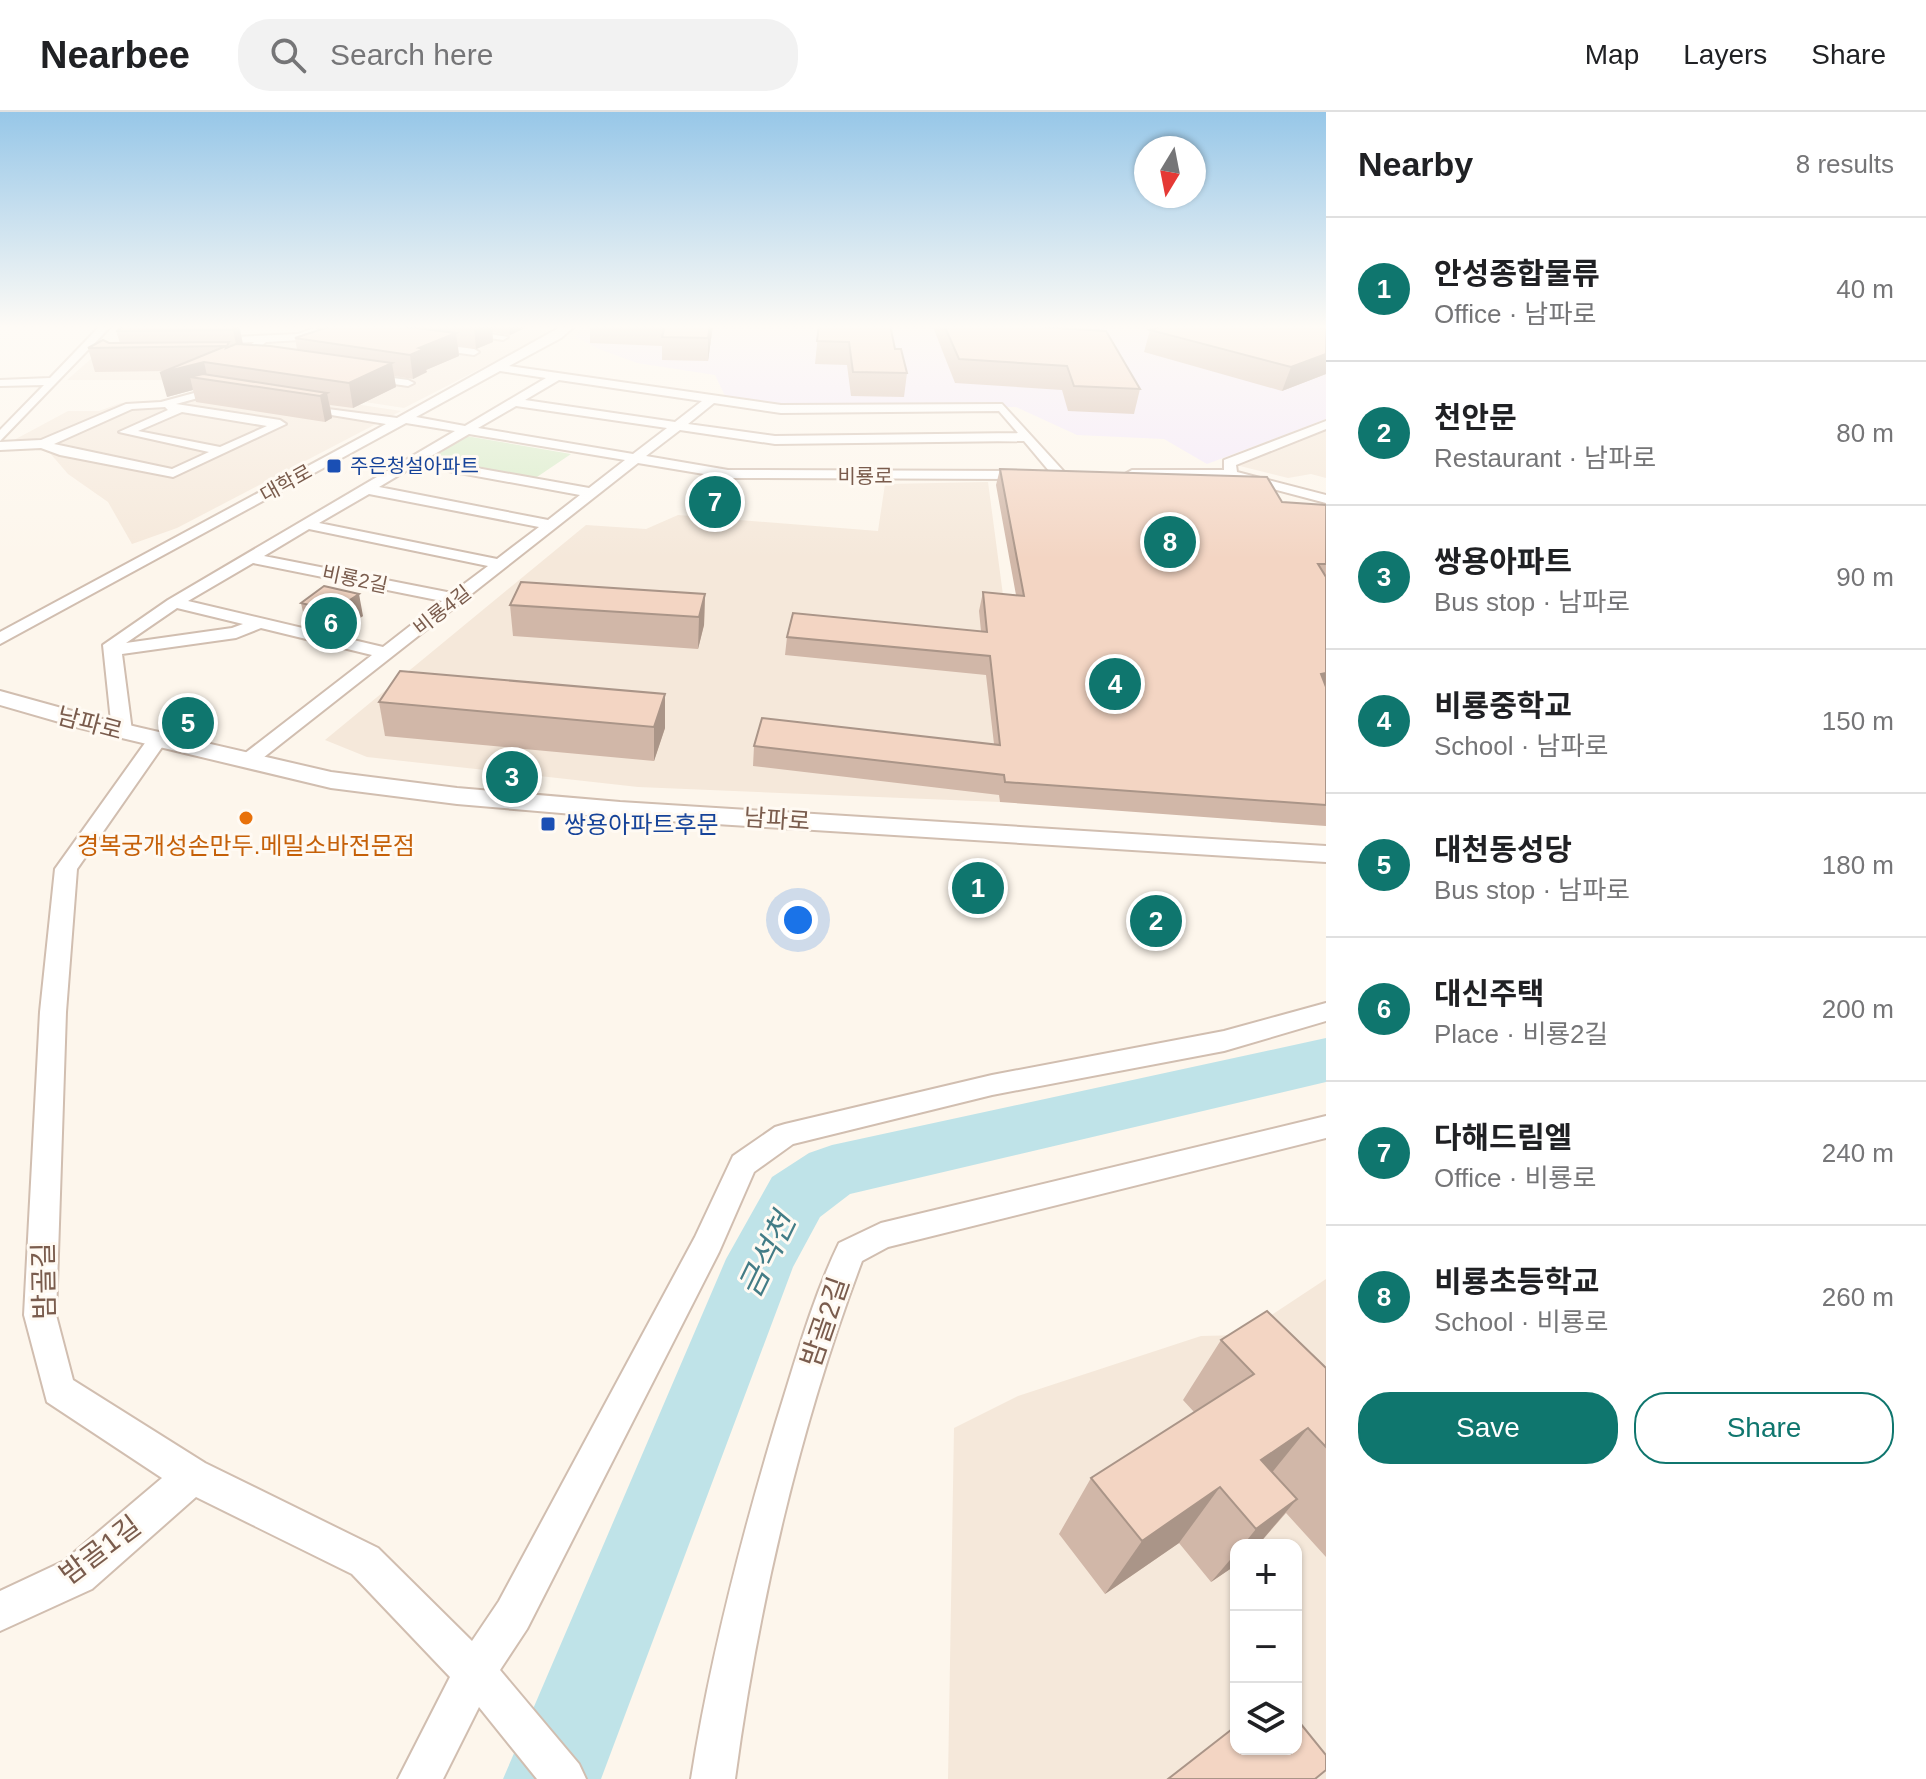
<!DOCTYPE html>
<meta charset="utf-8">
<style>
:root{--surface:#fff;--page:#f2f2f2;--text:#202124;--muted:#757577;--line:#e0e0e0;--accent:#0f766e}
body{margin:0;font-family:Helvetica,"Noto Sans KR",sans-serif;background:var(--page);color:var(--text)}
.controls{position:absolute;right:24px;bottom:24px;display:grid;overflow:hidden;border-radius:16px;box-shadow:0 2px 6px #0004}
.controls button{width:72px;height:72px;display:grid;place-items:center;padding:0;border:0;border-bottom:2px solid var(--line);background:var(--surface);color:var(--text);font:40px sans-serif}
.compass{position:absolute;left:1134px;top:24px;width:72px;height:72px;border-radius:50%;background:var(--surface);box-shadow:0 2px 6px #0004;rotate:190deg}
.you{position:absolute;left:798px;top:808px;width:28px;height:28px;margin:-20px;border:6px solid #fff;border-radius:50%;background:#1a73e8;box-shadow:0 0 0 12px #1a73e833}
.badge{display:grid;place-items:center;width:52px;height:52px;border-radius:50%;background:var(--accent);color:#fff;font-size:26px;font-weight:700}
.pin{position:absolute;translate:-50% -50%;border:4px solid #fff;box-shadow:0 2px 8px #0006}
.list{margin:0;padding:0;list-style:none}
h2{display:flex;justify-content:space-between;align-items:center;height:104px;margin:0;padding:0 32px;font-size:34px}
h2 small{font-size:26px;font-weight:400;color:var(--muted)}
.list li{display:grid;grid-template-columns:52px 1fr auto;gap:24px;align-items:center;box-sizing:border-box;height:144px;padding:0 32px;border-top:2px solid var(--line)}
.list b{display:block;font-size:30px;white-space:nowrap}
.list p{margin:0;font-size:26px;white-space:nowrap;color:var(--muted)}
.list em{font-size:26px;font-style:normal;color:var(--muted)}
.actions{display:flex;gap:16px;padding:24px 32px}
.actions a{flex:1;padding:18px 0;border:2px solid var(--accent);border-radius:32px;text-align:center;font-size:28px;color:var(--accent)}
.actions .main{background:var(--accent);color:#fff}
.icon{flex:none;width:44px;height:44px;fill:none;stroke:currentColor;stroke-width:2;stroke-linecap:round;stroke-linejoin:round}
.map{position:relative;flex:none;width:1326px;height:1667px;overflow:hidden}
header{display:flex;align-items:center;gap:48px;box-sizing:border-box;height:112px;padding:0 40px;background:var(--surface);border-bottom:2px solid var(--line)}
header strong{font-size:38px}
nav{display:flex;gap:44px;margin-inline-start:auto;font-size:28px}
.search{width:560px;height:72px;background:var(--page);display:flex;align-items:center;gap:20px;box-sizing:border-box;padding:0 28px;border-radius:32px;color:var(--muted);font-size:30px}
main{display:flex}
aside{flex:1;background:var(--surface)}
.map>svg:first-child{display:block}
.residential{fill:#f5e8da;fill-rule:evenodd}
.education{fill:#f3e8fa}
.green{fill:#d8ecc9}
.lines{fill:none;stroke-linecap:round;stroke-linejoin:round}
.river{fill:#bfe3e8;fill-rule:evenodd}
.minor-casing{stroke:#d1beb0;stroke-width:4}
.tertiary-casing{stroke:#d1beb0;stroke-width:4}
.minor{fill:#fff;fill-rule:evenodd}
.tertiary{fill:#fff;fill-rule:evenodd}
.wall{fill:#d1b7a8}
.shaded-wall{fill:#aa9588}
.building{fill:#f3d5c3;stroke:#aa9588;stroke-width:2}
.transit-dot{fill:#1a4fb4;stroke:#fffaf3;stroke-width:3}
.food-dot{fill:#e8710a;stroke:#fffaf3;stroke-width:3}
.labels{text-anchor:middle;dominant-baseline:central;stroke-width:6;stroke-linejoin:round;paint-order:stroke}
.far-transit-label{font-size:20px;fill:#164399;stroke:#fffaf3;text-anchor:start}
.far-street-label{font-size:20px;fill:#7a5c4d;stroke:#fffaf3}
.street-label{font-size:24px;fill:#7a5c4d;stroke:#fffaf3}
.transit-label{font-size:24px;fill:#164399;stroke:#fffaf3;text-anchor:start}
.food-label{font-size:24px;fill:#c56008;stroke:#fffaf3}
.near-street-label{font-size:28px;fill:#7a5c4d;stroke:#fffaf3}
.near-water-label{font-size:32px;font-style:italic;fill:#437c86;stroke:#fffaf3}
</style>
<header>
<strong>Nearbee</strong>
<div class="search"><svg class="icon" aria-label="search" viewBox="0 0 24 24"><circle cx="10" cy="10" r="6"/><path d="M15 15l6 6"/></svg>Search here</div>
<nav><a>Map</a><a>Layers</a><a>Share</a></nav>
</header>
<main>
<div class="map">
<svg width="1326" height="1667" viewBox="0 0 1326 1667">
<rect width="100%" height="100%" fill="#fdf6ec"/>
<g class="residential">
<polygon points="320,213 503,213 552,220 404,296 222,268 67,268 109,231 292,223"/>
<polygon points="229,273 401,299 177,416 132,432 108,390 68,362 49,340 14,328 68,299 99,299 121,291 175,287"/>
<polygon points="1326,317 1326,366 1311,362 1288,366 1236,353"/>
<polygon points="988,370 1003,483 1000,690 638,675 367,645 325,628 586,413 646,417 678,403 878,419 885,372"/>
<path d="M1326,1167V1667H948L954,1316L1018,1284L1201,1224L1241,1223ZM1236,1433H1296V1637H1236Z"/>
</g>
<polygon class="education" points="583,213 1326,213 1326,307 1207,352 1164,327 1077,323 1016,295 782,295 726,286 715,263 637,251 599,237 576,225"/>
<polygon class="green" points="466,324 571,342 534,367 428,349"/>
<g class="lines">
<polygon class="river" points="1326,926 1326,970 850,1082 820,1105 793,1155 601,1667 503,1667 726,1147 772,1065 809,1041 832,1033"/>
<defs>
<g id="minor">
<polygon points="101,213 112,213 0,329 0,318 44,273 0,274 0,268 50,266"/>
<polygon points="403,213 434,213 508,225 503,228"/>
<path d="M564,213H576L561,226L509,254L781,293L1002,292L1067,363L1055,366L1024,329L775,332L680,318L646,344L728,358L1031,359L1038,363L1031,367L728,366L638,351L254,653L247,655L237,649L240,645L372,543L261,516L236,526L122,542L132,619L122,625L112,619L103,533L168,488L455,319L406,311L0,532V520L386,312L301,298L295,295L297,293L397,306ZM500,259L546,266L465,314L416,305ZM559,268L702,289L675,310L525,288ZM714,291L781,301L999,299L1018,321L775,324L688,312ZM516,294L667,316L633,342L478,316ZM469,322L625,348L589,376L426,347ZM416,353L580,383L548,408L379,375ZM369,382L539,415L497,447L319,411ZM309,417L488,454L452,481L264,444ZM253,451L442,489L383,535L188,489ZM177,496L243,512L232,516L126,531Z"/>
<polygon points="314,216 352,223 347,226 315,222 300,228 266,230 242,250 227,247 239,244 254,230 211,232 206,229 211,226 298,222"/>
<polygon points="427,231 474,237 479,240 474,243 423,236 423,232"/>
<polygon points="363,262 408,268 414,271 408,274 359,267 358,265"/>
<path d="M209,277L231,283L225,286L209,283L176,292L280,308L286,312L173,365L60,343L41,336L0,338V330L41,328L126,292L161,290ZM165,295L168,298L119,320L209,340L172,357L54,332L132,297ZM182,300L267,314L220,335L138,319Z"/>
<polygon points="1326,309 1326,317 1236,353 1237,360 1326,383 1326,391 1231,366 1132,366 1125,362 1132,358 1224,358 1224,348"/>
<polygon points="157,622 167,628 77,757 66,900 56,1203 73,1268 205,1351 378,1436 472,1529 499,1489 695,1125 733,1044 775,1015 785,1012 992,963 1224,919 1326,891 1326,909 1224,939 992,983 793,1032 754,1060 719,1140 527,1517 500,1558 579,1652 586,1667 537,1667 479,1595 443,1667 398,1667 450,1565 352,1462 196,1385 92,1477 0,1519 0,1479 64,1449 162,1366 47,1290 24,1203 40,900 55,757 150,624"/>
<path d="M1326,1004V1026L888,1135L862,1149C800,1313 758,1494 735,1667H691C710,1546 741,1427 776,1310C795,1250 812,1187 839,1131L881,1111Z"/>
</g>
<polygon id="tertiary" points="0,579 94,605 331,660 457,676 620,690 1326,734 1326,750 620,706 457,692 331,676 80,616 0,593"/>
</defs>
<use href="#minor" class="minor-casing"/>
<use href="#tertiary" class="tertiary-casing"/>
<use href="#minor" class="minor"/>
<use href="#tertiary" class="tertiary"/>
</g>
<g class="wall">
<polygon points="239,213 243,232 297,238 295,226 334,213 523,213 523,217 510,223 492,220 493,230 476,237 458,234 459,244 426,258 427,260 413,267 394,264 396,275 353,296 330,293 332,306 325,310 196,290 193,278 167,285 166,259 95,260 88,236 109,231 120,231 116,219"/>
<polygon points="590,213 713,213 708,249 662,248 662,234 590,231"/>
<polygon points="816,213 1042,213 1140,277 1134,302 1068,299 1062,278 955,271 933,215 890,214 895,237 907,261 904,285 851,284 847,253 815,252 819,213"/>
<polygon points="1326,213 1326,262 1282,279 1144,240 1150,218"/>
<polygon points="1000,357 1282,390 1326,393 1326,714 1000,690 999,683 753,654 754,634 994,632 986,563 785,543 787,525 981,519 979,499 983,480 1016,483 996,373"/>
<polygon points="705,482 704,513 698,537 513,524 510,493"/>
<polygon points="301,491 363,504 337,521 306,514"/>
<polygon points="665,582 665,616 654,649 385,624 379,590"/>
<polygon points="1221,1228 1326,1256 1326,1445 1286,1401 1258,1433 1236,1433 1236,1453 1211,1470 1179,1431 1105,1482 1059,1422 1091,1366 1194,1300 1183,1288"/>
</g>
<g class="shaded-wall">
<polygon points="236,213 239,213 243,233 238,241 233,218"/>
<polygon points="476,213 492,213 493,230 476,237 474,214"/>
<polygon points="509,213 523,213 523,217 510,223"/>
<polygon points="710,213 713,213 708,249 708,226"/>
<polygon points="456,221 459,244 426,258 427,260 413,267 410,243 419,236"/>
<polygon points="1326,242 1326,262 1282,279 1291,255"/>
<polygon points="204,250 208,268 190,265 193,278 167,285 160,261"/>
<polygon points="392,251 396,275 353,296 349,271"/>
<polygon points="327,281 332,306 325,310 320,284"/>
<polygon points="359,482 363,504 337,521 333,499"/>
<polygon points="705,482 704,513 698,537 699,505"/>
<polygon points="1326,561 1326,579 1321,562"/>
<polygon points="665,582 665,616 654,649 654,615"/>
<polygon points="1308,1316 1261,1374 1261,1348"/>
<polygon points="1220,1375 1179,1431 1105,1482 1142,1429"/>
<polygon points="1297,1387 1258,1433 1243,1433 1256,1417"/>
<polygon points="1236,1441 1236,1453 1211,1470"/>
</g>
<g class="building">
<polygon points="154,213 236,213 233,218 116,219 125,214"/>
<polygon points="334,213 394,213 456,221 419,236 424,237 410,243 295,226"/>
<polygon points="665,213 710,213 708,226 662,225"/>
<polygon points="819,213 890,213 895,237 901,237 907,261 853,260 849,230 817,229"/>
<polygon points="944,213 1042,213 1043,215 1106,219 1140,277 1074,274 1067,254 959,247"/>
<polygon points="1165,213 1326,213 1326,242 1291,255 1150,218"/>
<polygon points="103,228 109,231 229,230 226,236 236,232 270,234 392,251 349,271 204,250 160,261 226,234 88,236"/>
<polygon points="203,262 327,281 320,284 190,265"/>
<polygon points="1000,357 1267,365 1282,390 1326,393 1326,452 1318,452 1326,465 1326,561 1321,562 1326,575 1326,693 1005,670 1004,663 754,634 762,606 1000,633 990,544 787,525 793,501 987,520 983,480 1024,484"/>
<polygon points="521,470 705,482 699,505 510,493"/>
<polygon points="324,474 359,482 333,499 301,491"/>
<polygon points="400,559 665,582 654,615 379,590"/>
<polygon points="1267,1199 1326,1256 1326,1335 1308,1316 1261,1348 1297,1387 1256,1417 1220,1375 1142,1429 1091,1366 1254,1262 1221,1228"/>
<polygon points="1296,1606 1326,1643 1326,1658 1315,1667 1168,1667 1236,1614 1236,1637 1296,1637"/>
</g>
<linearGradient id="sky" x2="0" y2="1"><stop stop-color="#97c7e8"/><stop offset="0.48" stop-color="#fefbf6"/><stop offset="1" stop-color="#fefbf6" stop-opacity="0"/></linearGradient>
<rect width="1326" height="447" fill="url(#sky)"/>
<g class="transit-dot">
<rect x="326" y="346" width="16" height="16" rx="4"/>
<rect x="540" y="704" width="16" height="16" rx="4"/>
</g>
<circle class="food-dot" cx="246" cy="706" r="8"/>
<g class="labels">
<g class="far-transit-label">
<text x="350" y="354">주은청설아파트</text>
</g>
<g class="far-street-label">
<text x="865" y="364">비룡로</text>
<text transform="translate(286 371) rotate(-29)">대학로</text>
<text transform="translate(355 467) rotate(12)">비룡2길</text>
<text transform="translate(442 498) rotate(-38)">비룡4길</text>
</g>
<g class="street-label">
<text transform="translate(90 611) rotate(15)">남파로</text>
<text transform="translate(777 707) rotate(4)">남파로</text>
</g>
<g class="transit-label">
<text x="564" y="712">쌍용아파트후문</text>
</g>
<g class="food-label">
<text x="246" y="733">경복궁개성손만두.메밀소바전문점</text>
</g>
<g class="near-street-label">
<text transform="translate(44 1169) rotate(-91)">밤골길</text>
<text transform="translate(825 1210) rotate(-71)">밤골2길</text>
<text transform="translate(100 1438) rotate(-37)">밤골1길</text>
</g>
<g class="near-water-label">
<text transform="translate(767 1143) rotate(-64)">금석천</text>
</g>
</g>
</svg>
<div class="controls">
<button>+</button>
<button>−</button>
<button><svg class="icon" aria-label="layers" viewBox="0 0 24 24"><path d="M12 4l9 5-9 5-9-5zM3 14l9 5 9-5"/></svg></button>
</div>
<svg class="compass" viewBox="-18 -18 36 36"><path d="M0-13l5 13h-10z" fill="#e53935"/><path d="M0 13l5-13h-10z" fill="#757577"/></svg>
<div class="you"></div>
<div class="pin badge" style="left:978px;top:776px">1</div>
<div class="pin badge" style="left:1156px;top:809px">2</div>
<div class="pin badge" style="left:512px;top:665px">3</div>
<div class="pin badge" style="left:1115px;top:572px">4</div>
<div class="pin badge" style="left:188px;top:611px">5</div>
<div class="pin badge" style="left:331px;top:511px">6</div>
<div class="pin badge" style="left:715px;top:390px">7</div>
<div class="pin badge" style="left:1170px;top:430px">8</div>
</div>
<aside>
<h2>Nearby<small>8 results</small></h2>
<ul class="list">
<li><span class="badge">1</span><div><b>안성종합물류</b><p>Office · 남파로</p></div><em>40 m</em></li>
<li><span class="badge">2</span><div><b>천안문</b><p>Restaurant · 남파로</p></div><em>80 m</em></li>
<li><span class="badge">3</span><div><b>쌍용아파트</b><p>Bus stop · 남파로</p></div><em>90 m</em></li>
<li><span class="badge">4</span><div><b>비룡중학교</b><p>School · 남파로</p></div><em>150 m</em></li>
<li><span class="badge">5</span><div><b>대천동성당</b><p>Bus stop · 남파로</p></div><em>180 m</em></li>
<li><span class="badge">6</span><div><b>대신주택</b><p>Place · 비룡2길</p></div><em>200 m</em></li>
<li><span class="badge">7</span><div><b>다해드림엘</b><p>Office · 비룡로</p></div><em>240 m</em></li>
<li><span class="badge">8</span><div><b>비룡초등학교</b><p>School · 비룡로</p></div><em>260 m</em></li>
</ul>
<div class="actions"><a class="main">Save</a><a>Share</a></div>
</aside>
</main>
